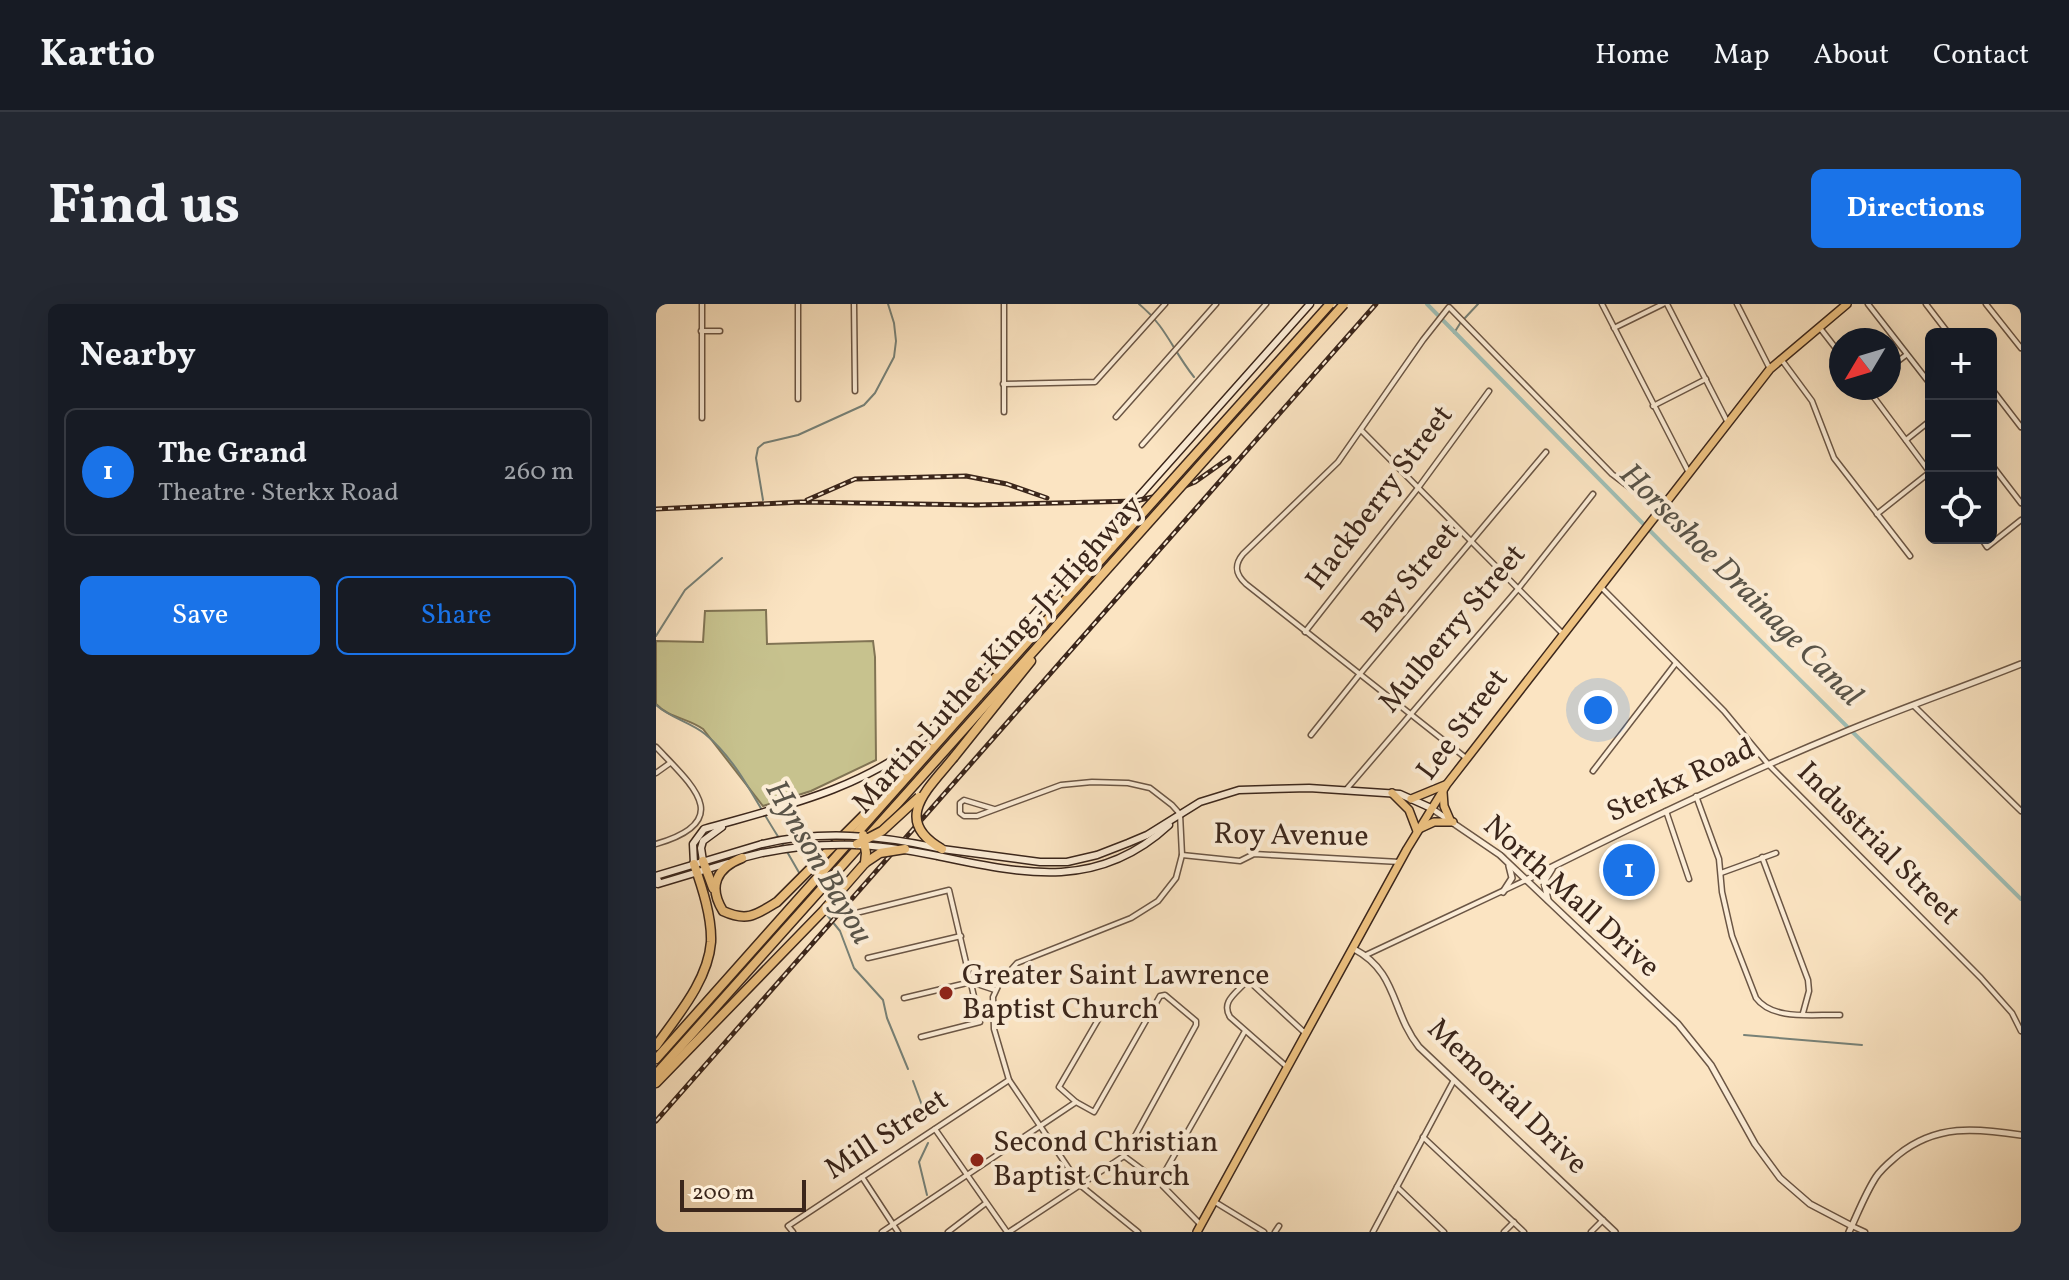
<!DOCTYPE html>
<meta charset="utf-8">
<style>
:root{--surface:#171b24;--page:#242831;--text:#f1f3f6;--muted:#9ea1a6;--line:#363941;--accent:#1a73e8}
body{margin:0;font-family:Vollkorn,serif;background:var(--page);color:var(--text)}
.controls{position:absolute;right:24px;top:24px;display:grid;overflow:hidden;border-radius:12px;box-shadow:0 8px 32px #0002}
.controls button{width:72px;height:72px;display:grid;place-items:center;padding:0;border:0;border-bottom:2px solid var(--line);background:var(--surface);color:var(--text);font:40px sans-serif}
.compass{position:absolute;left:1173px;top:24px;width:72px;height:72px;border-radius:50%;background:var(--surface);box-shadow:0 8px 32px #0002;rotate:232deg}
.scale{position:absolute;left:24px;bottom:20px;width:126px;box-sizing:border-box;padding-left:8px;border:4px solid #3b261b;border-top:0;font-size:22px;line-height:28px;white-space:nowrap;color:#3b261b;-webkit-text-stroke:6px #fcedd7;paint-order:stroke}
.you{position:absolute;left:942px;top:406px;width:28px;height:28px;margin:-20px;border:6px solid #fff;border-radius:50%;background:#1a73e8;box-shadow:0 0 0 12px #1a73e833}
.badge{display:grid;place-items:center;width:52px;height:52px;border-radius:50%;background:var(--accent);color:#fff;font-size:26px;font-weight:700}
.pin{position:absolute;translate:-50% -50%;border:4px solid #fff;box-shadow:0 2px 8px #0006}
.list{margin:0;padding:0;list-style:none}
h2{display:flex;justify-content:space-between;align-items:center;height:104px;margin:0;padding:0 32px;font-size:34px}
h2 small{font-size:26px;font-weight:400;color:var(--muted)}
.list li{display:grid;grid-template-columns:52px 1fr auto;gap:24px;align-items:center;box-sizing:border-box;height:128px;margin:0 16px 16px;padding:0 16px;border:2px solid var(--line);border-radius:12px}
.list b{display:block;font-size:30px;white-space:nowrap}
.list p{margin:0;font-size:26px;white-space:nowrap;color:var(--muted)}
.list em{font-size:26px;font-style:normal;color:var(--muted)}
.actions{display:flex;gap:16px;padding:24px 32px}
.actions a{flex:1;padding:18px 0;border:2px solid var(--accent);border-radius:12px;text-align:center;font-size:28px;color:var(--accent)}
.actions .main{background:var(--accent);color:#fff}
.icon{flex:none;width:44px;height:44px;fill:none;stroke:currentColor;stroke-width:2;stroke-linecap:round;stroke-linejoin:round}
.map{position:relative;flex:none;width:1365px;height:928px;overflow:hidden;border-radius:12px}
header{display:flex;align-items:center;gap:48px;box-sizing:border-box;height:112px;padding:0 40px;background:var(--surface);border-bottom:2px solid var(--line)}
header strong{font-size:38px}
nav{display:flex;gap:44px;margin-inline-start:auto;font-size:28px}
.intro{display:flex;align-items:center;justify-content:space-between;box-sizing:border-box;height:192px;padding:0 48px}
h1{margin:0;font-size:56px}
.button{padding:20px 36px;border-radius:12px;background:var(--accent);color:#fff;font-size:28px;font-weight:700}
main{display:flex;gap:48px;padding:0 48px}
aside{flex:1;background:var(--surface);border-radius:12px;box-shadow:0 8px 32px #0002}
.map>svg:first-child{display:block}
.green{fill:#c7c28e;stroke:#817454;stroke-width:2}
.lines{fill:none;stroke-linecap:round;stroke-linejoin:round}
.stream{stroke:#778177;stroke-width:2}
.canal{stroke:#9fbeb5;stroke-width:4}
.minor-casing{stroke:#6b5645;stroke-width:7}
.tertiary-casing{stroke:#6b5645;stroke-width:8}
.secondary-casing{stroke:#3b261b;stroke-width:9}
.primary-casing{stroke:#3b261b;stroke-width:10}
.motorway-casing{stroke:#3b261b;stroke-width:11}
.minor{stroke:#fcedd7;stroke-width:4}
.tertiary{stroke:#fcedd7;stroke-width:5}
.secondary{stroke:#fcedd7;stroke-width:6}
.primary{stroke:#eec281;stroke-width:7}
.motorway{stroke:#eec281;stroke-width:8}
.rail-casing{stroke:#3b261b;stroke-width:5}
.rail{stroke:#fcedd7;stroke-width:2;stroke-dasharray:6;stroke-linecap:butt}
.secondary-bridge-casing{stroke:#3b261b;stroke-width:9;stroke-linecap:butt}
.motorway-bridge-casing{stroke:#3b261b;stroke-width:11;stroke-linecap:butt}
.secondary-bridge{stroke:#fcedd7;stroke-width:6}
.motorway-bridge{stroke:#eec281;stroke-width:8}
.poi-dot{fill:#8f2418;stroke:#fcedd7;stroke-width:3}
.labels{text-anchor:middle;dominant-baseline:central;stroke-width:8;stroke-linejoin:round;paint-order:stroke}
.street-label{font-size:30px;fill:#3b261b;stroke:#fcedd7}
.poi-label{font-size:30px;fill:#3b261b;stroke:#fcedd7;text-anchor:start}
.water-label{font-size:32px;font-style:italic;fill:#595449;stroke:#fcedd7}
</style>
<header>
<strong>Kartio</strong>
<nav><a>Home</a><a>Map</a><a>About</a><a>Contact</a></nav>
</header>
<div class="intro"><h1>Find us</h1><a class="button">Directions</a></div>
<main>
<aside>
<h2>Nearby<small></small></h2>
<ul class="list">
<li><span class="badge">1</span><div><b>The Grand</b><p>Theatre · Sterkx Road</p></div><em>260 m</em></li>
</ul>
<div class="actions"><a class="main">Save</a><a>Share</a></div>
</aside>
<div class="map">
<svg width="1365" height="928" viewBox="0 0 1365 928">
<rect width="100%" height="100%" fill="#fbe4c2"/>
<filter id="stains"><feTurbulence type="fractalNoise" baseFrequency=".0025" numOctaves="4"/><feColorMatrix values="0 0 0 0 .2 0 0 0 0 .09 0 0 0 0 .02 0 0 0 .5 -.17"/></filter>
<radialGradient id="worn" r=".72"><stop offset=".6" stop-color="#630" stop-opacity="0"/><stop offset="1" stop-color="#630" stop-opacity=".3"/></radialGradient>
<path class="green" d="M110,306L111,340L217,337L219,353L220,456L155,487L107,502L47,425C32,414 13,414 0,400V337L47,338L49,307Z"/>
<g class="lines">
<g class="stream">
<path d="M483,0C510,22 517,47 538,73"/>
<polyline points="808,15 822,0"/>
<polyline points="798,29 805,18"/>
<polyline points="107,196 100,154 102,144 108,139 142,131 208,101 219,89 238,53 240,37 238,19 232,0"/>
<polyline points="0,332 29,286 66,254"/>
<path d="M0,401C14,414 34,418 49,430C82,457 100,499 123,534"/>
<polyline points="126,539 145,572"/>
<polyline points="171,611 184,627 198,664 227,696 231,714 252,765"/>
<polyline points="1088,731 1206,741"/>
<polyline points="257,777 270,812"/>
<polyline points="271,891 263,858 272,839"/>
</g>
<polyline class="canal" points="771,0 1010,243 1365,595"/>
<defs>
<g id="minor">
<polyline points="46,0 46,114"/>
<polyline points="198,0 199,87"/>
<polyline points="946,0 1032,167"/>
<polyline points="1011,0 1072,119"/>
<polyline points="1081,0 1114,65"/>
<polyline points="1212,0 1275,81"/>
<polyline points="1270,0 1293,30"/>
<polyline points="1330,0 1365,44"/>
<polyline points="958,24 1007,0"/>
<polyline points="1164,24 1185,51"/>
<polyline points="45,27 64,27"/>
<polyline points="1125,55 1156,97 1178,154 1254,252"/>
<polyline points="1233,64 1250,51"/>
<polyline points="347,80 439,78 509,0"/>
<polyline points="1211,84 1275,170"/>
<polyline points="1335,84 1365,123"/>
<polyline points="142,95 142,0"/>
<polyline points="997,102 1050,75"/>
<polyline points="348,108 348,0"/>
<polyline points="460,113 560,0"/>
<polyline points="705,126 907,330"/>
<polyline points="1250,136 1275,116"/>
<polyline points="486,141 610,0"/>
<polyline points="1335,160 1365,199"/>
<polyline points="1221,210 1274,168"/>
<polyline points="1325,234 1331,243 1365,216"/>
<polyline points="944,282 1068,407 1112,460 1325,674 1356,709 1365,727"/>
<polyline points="649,328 762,184 833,87"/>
<polyline points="1258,402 1365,507"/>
<polyline points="655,431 703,371 890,148"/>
<path d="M0,443C36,481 80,517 0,540"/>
<path d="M810,454L590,280C579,270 578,261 587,250L682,158L767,36L793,3L956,170L973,183L1011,197"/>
<polyline points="937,467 1020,359"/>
<polyline points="0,469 14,459"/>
<polyline points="689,487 862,285 937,190"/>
<path d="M1040,492L1063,555L1066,588L1076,632L1100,694C1117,717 1158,710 1184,711"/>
<polyline points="338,505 308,496 304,499 304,509 308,512 321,512 405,481 436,478 472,479 494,484 516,501 524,510 526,551 520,574 502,597 475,614 361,659 344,678 337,693 338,725 353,776 424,881 482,928"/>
<polyline points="1010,507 1033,575"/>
<polyline points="526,551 584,557 598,550 744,558"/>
<polyline points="1106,553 1152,676 1153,687 1147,709"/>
<polyline points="1065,569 1120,549"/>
<polyline points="200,609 293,586 324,718 265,733"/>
<polyline points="710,651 870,576"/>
<polyline points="212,654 305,632"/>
<polyline points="248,694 315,678 339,686"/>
<path d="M631,763L574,713C565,698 579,690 589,679H595L649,729"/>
<polyline points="420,798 403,783 446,709"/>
<polyline points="279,825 351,928"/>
<polyline points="767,833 868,928"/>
<polyline points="468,852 503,878 545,921"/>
<polyline points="206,873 242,928"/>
<polyline points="503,878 589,727"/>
<polyline points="741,883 788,928"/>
<polyline points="559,898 608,928"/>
<polyline points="1196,922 1209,928"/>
<polyline points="137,928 132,922 353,776"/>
<polyline points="226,928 420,798 438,808 504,692 509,691 540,717 540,721 468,852 353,928"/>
<polyline points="292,928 330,899"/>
<polyline points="619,928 623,922"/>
<polyline points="717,928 798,776"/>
<polyline points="848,928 858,918"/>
<polyline points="935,928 947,916"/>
</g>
<g id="tertiary">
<polyline points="775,504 844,551 1022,720 1055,761 1099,840 1124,874 1154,900 1196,922"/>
<path d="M870,576C973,524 1077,474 1184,430C1243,405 1305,384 1365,360"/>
<polyline points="847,588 856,574 853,562"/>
<polyline points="892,596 888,578 896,565"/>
<path d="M698,645C742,668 735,708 763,743L959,928"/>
<path d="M1193,928C1202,909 1209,890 1220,873C1226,864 1234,858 1242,851C1280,820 1320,824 1365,831"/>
</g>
<g id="secondary">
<polyline points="286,545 384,558 411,558 441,551 472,539 491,531 544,498 583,486 653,484 744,490 775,504"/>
<path d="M282,552C368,570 442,587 513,521"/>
<polyline points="82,555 106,549"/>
<polyline points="47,557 45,544 47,537 66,523"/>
<path d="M38,560L37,540L48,525C125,503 205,486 269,433L654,0"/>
<polyline points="3,579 0,572 106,540"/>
<polyline points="2,580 72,559"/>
</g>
<g id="primary">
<polyline points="787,488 788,502 794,516"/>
<polyline points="736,489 753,506 761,527"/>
<polyline points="755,495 789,481"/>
<polyline points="765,524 778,518 797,518"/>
<polyline points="541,928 751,545 791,480 1114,65 1191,0"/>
</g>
<g id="motorway">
<polyline points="298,453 375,357"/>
<path d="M86,554C60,564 52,583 67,607C91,618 100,611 121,598L242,477"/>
<polyline points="47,557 57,584"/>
<path d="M0,742C21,712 52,677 55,638C56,613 46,583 38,560"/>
<polyline points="0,755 323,392"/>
<polyline points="0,770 436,282"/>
<polyline points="0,779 167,607 209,559"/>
</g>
</defs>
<use href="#minor" class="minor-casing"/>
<use href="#tertiary" class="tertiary-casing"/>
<use href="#secondary" class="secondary-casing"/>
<use href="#primary" class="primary-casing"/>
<use href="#motorway" class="motorway-casing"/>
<use href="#minor" class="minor"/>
<use href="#tertiary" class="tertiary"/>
<use href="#secondary" class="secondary"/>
<use href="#primary" class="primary"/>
<use href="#motorway" class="motorway"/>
<defs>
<g id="rail">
<polyline points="151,196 199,175 310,172 351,180 391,194"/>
<polyline points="0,205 145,198 319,201 479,197 510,190 539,178 573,154"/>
<polyline points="0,817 720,0"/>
</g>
</defs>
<use href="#rail" class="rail-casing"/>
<use href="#rail" class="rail"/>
<defs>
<g id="secondary-bridge">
<path d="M106,540C166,526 222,531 282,544"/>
<path d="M106,549C169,536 219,539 282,552"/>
</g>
<g id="motorway-bridge">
<polyline points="436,282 688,0"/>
<polyline points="323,392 674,0"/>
<polyline points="207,531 210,549 209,559"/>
<polyline points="201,540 226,527 263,493"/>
<path d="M286,545C235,516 272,485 298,453"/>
<polyline points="209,559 224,549 249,545"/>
</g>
</defs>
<use href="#secondary-bridge" class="secondary-bridge-casing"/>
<use href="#motorway-bridge" class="motorway-bridge-casing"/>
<use href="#secondary-bridge" class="secondary-bridge"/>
<use href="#motorway-bridge" class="motorway-bridge"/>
</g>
<g class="poi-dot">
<circle cx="290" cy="689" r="8"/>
<circle cx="321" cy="856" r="8"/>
</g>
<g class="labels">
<g class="street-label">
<text transform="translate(724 194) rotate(-53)">Hackberry Street</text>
<text transform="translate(755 274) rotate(-50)">Bay Street</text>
<text transform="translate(797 325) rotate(-50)">Mulberry Street</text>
<text transform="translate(342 351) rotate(-48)">Martin Luther King, Jr Highway</text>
<text transform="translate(807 421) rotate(-53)">Lee Street</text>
<text transform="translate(1025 477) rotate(-25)">Sterkx Road</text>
<text transform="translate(635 532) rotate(1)">Roy Avenue</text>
<text transform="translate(1222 540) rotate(45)">Industrial Street</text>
<text transform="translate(915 593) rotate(42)">North Mall Drive</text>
<text transform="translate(851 793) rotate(44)">Memorial Drive</text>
<text transform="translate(231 831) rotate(-33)">Mill Street</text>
</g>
<g class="poi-label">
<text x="306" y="672">Greater Saint Lawrence<tspan x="306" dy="34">Baptist Church</tspan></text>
<text x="337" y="839">Second Christian<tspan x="337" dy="34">Baptist Church</tspan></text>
</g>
<g class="water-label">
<text transform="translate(1084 282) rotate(45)">Horseshoe Drainage Canal</text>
<text transform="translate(162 559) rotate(60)">Hynson Bayou</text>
</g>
</g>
<rect width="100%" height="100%" filter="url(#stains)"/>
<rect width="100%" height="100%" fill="url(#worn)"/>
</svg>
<div class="controls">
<button>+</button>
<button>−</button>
<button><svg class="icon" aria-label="locate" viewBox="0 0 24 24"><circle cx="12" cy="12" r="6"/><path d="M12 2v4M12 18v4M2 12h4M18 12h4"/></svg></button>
</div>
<svg class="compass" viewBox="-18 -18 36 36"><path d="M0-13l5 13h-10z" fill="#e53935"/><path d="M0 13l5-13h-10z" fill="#9ea1a6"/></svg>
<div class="scale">200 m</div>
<div class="you"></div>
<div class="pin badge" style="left:973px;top:566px">1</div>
</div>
</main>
